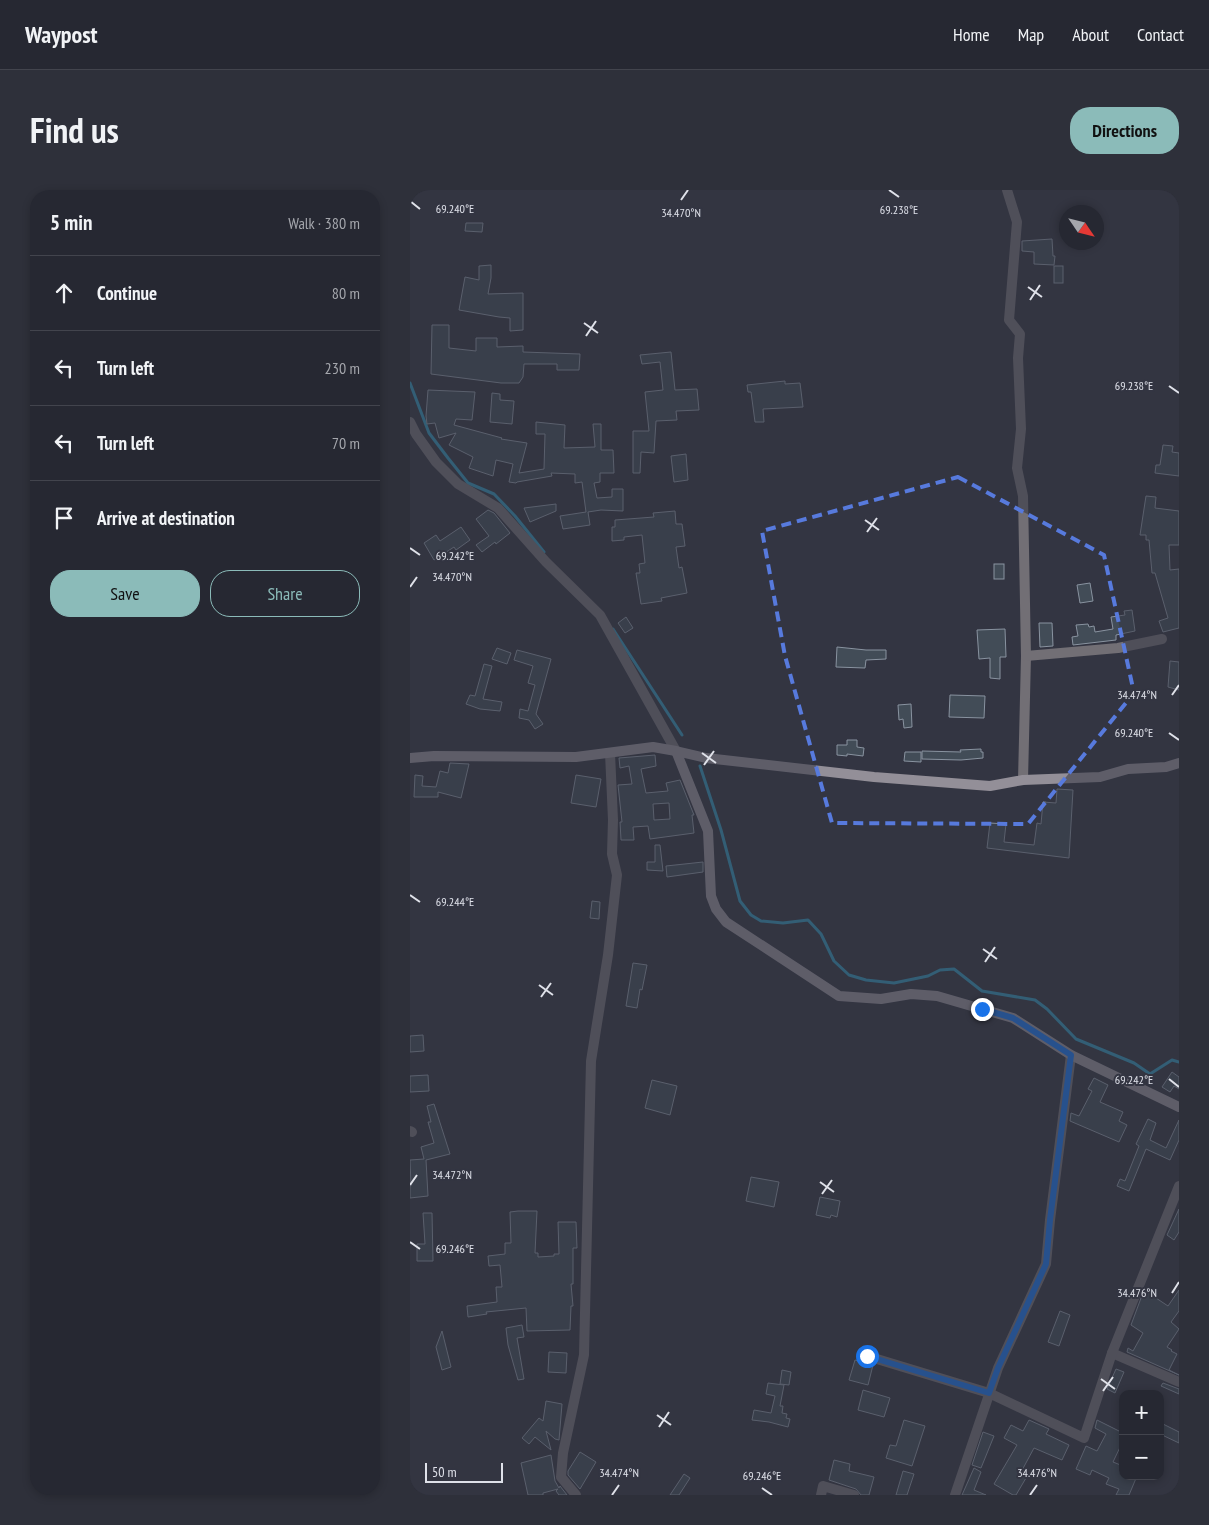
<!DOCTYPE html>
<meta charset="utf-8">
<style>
:root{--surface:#262832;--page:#2e303a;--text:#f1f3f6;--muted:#a4a6ac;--line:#42444d;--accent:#8bbbb9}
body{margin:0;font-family:"PT Sans Narrow",sans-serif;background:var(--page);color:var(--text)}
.controls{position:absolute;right:15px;bottom:15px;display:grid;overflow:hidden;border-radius:10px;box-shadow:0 2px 8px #0003}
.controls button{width:45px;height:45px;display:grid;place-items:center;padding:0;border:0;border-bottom:1px solid var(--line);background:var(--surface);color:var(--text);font:25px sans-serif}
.compass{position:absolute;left:649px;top:15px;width:45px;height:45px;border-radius:50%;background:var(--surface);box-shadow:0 2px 8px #0003;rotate:125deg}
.scale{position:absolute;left:15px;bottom:12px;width:78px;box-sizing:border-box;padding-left:5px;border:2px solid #dfe1e9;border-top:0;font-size:14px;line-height:18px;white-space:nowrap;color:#dfe1e9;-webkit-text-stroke:4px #333542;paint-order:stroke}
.stop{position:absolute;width:15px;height:15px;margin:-11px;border:4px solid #1a73e8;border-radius:50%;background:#fff}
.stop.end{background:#1a73e8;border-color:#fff;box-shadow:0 1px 5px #0008}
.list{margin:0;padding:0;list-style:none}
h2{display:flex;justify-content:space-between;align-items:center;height:65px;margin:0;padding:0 20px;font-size:21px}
h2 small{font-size:16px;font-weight:400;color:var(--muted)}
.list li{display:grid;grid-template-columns:32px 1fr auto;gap:15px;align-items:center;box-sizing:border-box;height:75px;padding:0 20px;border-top:1px solid var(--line)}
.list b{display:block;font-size:19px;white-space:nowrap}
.list em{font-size:16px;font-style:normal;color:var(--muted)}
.actions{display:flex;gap:10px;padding:15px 20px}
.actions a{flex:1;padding:11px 0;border:1px solid var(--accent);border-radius:20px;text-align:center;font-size:18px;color:var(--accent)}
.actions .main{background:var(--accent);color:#111}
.icon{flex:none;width:28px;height:28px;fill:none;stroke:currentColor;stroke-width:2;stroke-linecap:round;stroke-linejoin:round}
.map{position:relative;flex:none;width:769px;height:1305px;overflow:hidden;border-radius:20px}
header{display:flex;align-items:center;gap:30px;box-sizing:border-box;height:70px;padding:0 25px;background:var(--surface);border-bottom:1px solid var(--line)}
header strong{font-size:24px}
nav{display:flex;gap:28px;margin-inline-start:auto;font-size:18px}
.intro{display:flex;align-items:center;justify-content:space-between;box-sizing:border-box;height:120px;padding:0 30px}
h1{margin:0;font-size:35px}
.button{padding:12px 22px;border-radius:20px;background:var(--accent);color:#111;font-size:18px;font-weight:700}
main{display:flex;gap:30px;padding:0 30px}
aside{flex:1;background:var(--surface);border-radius:20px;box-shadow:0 2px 8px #0003}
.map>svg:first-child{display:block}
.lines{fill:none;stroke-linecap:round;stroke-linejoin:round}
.stream{stroke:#3391b4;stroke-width:3}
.building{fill:#424c57;stroke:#8993a0;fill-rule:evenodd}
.street{stroke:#726f75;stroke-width:10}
.secondary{stroke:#938f98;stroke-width:10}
.route{stroke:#1a73e8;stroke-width:6}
.marked{fill:none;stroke:#577add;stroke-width:4;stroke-dasharray:10 6;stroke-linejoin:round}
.ticks{fill:none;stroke:#dfe1e9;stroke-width:2}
.ticks-label{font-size:12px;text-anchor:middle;fill:#dfe1e9;stroke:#333542;stroke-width:4;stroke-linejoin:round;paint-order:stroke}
</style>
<header>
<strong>Waypost</strong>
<nav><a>Home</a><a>Map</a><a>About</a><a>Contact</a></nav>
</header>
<div class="intro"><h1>Find us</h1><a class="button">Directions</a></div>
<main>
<aside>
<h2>5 min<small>Walk · 380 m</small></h2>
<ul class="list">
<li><svg class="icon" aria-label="ahead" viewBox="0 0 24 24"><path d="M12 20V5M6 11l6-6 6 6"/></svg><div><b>Continue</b></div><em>80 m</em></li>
<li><svg class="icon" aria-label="left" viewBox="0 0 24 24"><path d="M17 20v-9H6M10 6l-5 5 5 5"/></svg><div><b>Turn left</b></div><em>230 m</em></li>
<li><svg class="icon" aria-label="left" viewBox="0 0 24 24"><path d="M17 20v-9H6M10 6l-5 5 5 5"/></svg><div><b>Turn left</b></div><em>70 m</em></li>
<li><svg class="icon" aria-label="arrive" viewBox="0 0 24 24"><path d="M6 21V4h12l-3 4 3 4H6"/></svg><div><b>Arrive at destination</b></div></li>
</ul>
<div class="actions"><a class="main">Save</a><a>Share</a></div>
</aside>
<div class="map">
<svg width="769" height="1305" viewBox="0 0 769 1305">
<rect width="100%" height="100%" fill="#333542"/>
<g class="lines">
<g class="stream">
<polyline points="0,193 19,243 38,268 58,293 84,304 105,326 134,362"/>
<polyline points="203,439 272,545"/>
<polyline points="290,576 311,640 330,711 341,725 351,731 373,733 398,730 411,744 424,771 439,785 456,790 484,793 518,786 530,780 544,779 572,801 625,810 637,819 666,849 724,873 740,884 762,870 769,872"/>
</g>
</g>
<g class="building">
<polygon points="56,33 73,33 72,42 55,41"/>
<polygon points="642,49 643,66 645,66 644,75 624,74 624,62 612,61 612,51"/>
<polygon points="81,75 81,88 78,104 113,103 113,140 100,141 100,128 89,127 49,120 55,87 69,90 69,76"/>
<rect x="644" y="76" width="9" height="17"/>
<polygon points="22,135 39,135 39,158 66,161 66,148 87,148 87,157 113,156 113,162 170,164 169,180 147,180 147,174 114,174 113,187 109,193 91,193 21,184"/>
<polygon points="261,162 265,200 287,199 289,220 266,221 267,230 246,231 244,263 231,262 230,283 223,283 223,241 239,241 235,202 253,200 250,172 232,174 230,165"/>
<polygon points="375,191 375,194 390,193 393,217 353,219 354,232 345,232 341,202 338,202 337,195"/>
<polygon points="18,200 65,202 62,230 46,229 44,235 92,248 91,249 117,253 109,283 134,279 135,244 126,244 126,232 155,235 154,258 185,257 183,234 191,234 191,260 203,260 204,283 190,283 190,292 184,293 187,308 202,307 202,299 213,299 213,321 191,320 178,322 180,335 153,339 150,326 176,322 172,292 165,293 165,284 141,283 142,286 107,292 106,293 99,292 103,274 86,270 83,286 59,278 63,267 39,255 46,243 29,248 25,233 17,234 16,226"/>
<polygon points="82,203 90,204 90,210 104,211 102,234 80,232"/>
<polygon points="753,255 763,256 762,262 769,263 769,286 745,283 746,275 750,275"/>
<polygon points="276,264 278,290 264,292 261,266"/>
<polygon points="736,306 746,307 745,318 769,321 769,355 759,355 760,380 769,379 769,438 753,442 749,431 758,428 745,383 742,383 739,350 736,350 736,345 730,345"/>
<polygon points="146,314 146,321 120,332 114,318"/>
<polygon points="78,320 84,323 100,343 86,354 85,352 72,362 66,355 79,346 66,329"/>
<polygon points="265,321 266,334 272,334 275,356 266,357 269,378 272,377 277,403 251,408 252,411 231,414 226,383 230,383 229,374 235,373 232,345 214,347 214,350 202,351 202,337 205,337 205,330 244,327 243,323"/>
<polygon points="51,337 60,350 46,360 44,357 24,370 14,353 26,345 30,351"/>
<rect x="584" y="374" width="10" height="15"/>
<polygon points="680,393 683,411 670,413 667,395"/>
<polygon points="722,420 725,441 706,445 706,450 663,455 662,447 668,446 666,435 678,434 679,437 684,436 685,442 703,439 701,427 715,425 714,421"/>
<polygon points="216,427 223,438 215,443 208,433"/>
<polygon points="629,433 642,433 643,456 630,457"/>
<polygon points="595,439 596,467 590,467 590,489 580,488 580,468 569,469 567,440"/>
<polygon points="427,457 456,460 476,460 476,469 456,470 455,478 426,477"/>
<polygon points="87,458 101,463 97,474 82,469"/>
<polygon points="107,460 141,469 126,524 133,534 125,539 119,530 109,528 110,519 118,521 125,495 118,493 123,476 104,470"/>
<polygon points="760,471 769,472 769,500 758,497"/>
<polygon points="74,474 82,476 73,509 92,512 90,521 70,519 56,514 60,505 65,506"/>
<polygon points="540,505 575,506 574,528 539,527"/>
<polygon points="501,514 502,537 494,538 493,529 489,530 488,515"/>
<polygon points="437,550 447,550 447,557 454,558 453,566 437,564 437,566 427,565 427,555 437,555"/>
<polygon points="571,559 571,562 573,562 573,568 551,570 512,569 512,561 551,562 550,560"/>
<polygon points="495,562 511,562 511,572 494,571"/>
<path d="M245,565L246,576L231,579L236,603L258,601L256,593L270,590L284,625H282L284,643L240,649L238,636L223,637L224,650H211L210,632H212L208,595L222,594L219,576L210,578L209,568ZM259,613L260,629L244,630L243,614Z"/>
<polygon points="40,573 59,574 51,608 28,602 28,607 4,607 5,585 13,586 12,596 26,597 30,581 38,583"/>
<polygon points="166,585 191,589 186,617 161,613"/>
<polygon points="647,599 663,600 659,668 577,658 580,633 596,634 594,652 624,655 627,633 631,634 633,612 646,613"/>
<polygon points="245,655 250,655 253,681 237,680 237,672 245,672"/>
<polygon points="293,672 293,682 257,687 256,676"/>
<polygon points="182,711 190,712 189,729 180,728"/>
<polygon points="223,773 237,775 232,800 230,799 227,818 216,816"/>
<polygon points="13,845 14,861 0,862 0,846"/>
<polygon points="762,882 769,887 769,899 764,896 760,902 752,897"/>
<polygon points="18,885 19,901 0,902 0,886"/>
<polygon points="684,888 698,895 690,912 713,922 709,931 717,935 709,952 660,931 661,923 669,926 682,901 678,899"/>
<polygon points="242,890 267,896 260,925 235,918"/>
<polygon points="24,914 40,964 16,970 18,1006 0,1008 0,996 1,996 0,970 14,969 11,957 24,953 18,932 21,932 17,916"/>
<polygon points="738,929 746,933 740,950 756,958 769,930 769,950 760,970 736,959 719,1001 707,996 710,989 715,991 729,956 726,954"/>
<polygon points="341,987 369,992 364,1017 336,1011"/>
<polygon points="410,1007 430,1011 427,1027 421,1025 420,1028 406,1025"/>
<polygon points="769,1019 769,1042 764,1050 757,1045"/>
<polygon points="108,1021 127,1021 125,1063 128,1063 128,1067 144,1066 144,1064 149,1064 148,1032 166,1032 167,1058 163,1058 163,1094 161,1094 163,1116 161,1116 160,1140 117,1141 116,1118 76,1122 77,1124 58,1127 57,1116 87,1112 86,1097 92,1097 90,1075 79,1076 78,1066 95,1064 95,1053 101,1053 100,1022"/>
<polygon points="13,1023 22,1023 23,1071 7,1071 7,1054 15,1054"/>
<polygon points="734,1100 758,1116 769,1100 769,1121 761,1132 769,1139 757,1157 762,1160 761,1161 767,1164 759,1180 769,1185 717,1162 718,1158 723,1161 733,1143 721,1135"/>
<polygon points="650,1121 660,1125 649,1156 638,1152"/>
<polygon points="112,1135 114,1147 107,1148 114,1189 108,1190 98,1155 96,1138"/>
<polygon points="32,1141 41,1177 32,1180 26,1157"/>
<polygon points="139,1162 157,1163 156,1183 138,1182"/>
<polygon points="445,1170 463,1175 458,1195 439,1190"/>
<polygon points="706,1179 714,1182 705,1203 697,1199"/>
<polygon points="372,1180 381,1182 379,1195 370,1194"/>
<polygon points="358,1193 374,1195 370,1216 373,1216 372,1223 377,1224 376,1228 380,1229 378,1237 359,1232 342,1230 344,1220 361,1223 365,1206 356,1204"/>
<polygon points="753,1193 769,1199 769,1204 751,1196"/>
<polygon points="453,1200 480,1208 474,1227 448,1220"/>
<polygon points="136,1211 152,1214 149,1250 145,1249 136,1241 141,1260 125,1247 119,1254 112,1248 129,1228 133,1231"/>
<polygon points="494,1230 515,1236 502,1276 476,1268 480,1255 486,1256"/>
<polygon points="619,1230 639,1239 636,1244 659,1255 652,1270 624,1258 610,1284 616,1288 606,1305 603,1305 584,1294 607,1255 594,1248 601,1235 613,1241"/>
<polygon points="687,1230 713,1243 713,1251 703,1272 713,1276 713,1286 727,1286 719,1305 706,1305 709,1299 696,1294 699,1288 682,1280 680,1285 666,1279 676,1256 687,1261 696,1244 685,1238"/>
<polygon points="753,1234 769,1242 769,1253 750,1244"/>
<polygon points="573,1242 584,1246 571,1278 562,1275"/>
<polygon points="170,1262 186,1272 170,1299 158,1285 158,1281"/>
<polygon points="141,1265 145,1291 149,1298 150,1296 157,1305 149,1305 146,1301 148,1299 133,1303 133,1305 118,1305 111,1273"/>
<polygon points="424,1270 440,1274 439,1281 464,1287 459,1305 451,1305 446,1299 419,1290"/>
<polygon points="564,1278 571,1282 564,1300 576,1305 552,1305"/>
<polygon points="493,1281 504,1284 497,1305 486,1305"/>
<polygon points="274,1284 280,1288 269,1305 260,1305"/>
</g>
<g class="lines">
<g class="street">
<polyline points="597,0 607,32 599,130 610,144 608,168 611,239 607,278 613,306 616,466 613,590"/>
<polyline points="0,232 6,244 26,272 48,294 88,318 136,372 190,425 266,561"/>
<polyline points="616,466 708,458 752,449"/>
<polyline points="0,941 2,942"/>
<polyline points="702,1163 769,1192"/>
<polyline points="457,1166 579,1203 674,1248 702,1163 769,996"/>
<polyline points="166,1305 151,1287 153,1263 174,1165 181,871 198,765 207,685 202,664 203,630 200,563"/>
<polyline points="411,1305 413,1296 444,1305"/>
<polyline points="545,1305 588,1178 636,1074 640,1030 661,865"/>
</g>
<g class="secondary">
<polyline points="266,561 298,641 301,706 306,719 316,732 429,806 471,809 501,804 527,806 603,828 661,865 769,917"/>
<polyline points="0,568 24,566 166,567 243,557 266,561 296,568 464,587 580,596 613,590 690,587 718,579 756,577 769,573"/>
</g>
</g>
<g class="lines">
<polyline class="route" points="457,1166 579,1203 588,1178 636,1074 640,1030 661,865 603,828 572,819"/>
</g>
<path d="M0 0H769V1305H0ZM548,287L694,365L724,503L618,634L422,633L375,466L352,341Z" fill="#333542" fill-opacity=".55" fill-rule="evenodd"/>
<path class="marked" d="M548,287L694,365L724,503L618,634L422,633L375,466L352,341Z"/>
<path class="ticks" d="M479,0L489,7M271,10L278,0M0,11L10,19M618,97L632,107M620,110L630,95M174,133L188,143M176,146L186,131M759,196L769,203M455,330L469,340M457,342L467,328M0,358L10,365M0,397L7,387M762,505L769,495M759,543L769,550M292,563L306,573M294,575L304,561M0,705L10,712M573,759L587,769M575,772L585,757M129,795L143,805M131,807L141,793M759,889L769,897M410,992L424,1002M0,995L7,985M412,1004L422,990M0,1052L10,1059M762,1103L769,1092M691,1189L705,1199M693,1201L703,1187M247,1225L261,1235M249,1237L259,1222M352,1298L362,1305M202,1305L209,1295M620,1305L627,1295"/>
<g class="ticks-label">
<text x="45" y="23">69.240°E</text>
<text x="489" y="24">69.238°E</text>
<text x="271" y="27">34.470°N</text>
<text x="724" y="200">69.238°E</text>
<text x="45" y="370">69.242°E</text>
<text x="42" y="391">34.470°N</text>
<text x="727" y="509">34.474°N</text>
<text x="724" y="547">69.240°E</text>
<text x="45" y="716">69.244°E</text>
<text x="724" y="894">69.242°E</text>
<text x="42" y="989">34.472°N</text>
<text x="45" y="1063">69.246°E</text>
<text x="727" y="1107">34.476°N</text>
<text x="209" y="1287">34.474°N</text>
<text x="627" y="1287">34.476°N</text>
<text x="352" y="1290">69.246°E</text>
</g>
</svg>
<div class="controls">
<button>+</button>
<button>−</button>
</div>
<svg class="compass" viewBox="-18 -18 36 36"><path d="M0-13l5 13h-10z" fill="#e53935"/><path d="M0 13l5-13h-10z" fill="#a4a6ac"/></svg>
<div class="scale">50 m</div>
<div class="stop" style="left:457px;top:1166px"></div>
<div class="stop end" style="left:572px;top:819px"></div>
</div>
</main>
